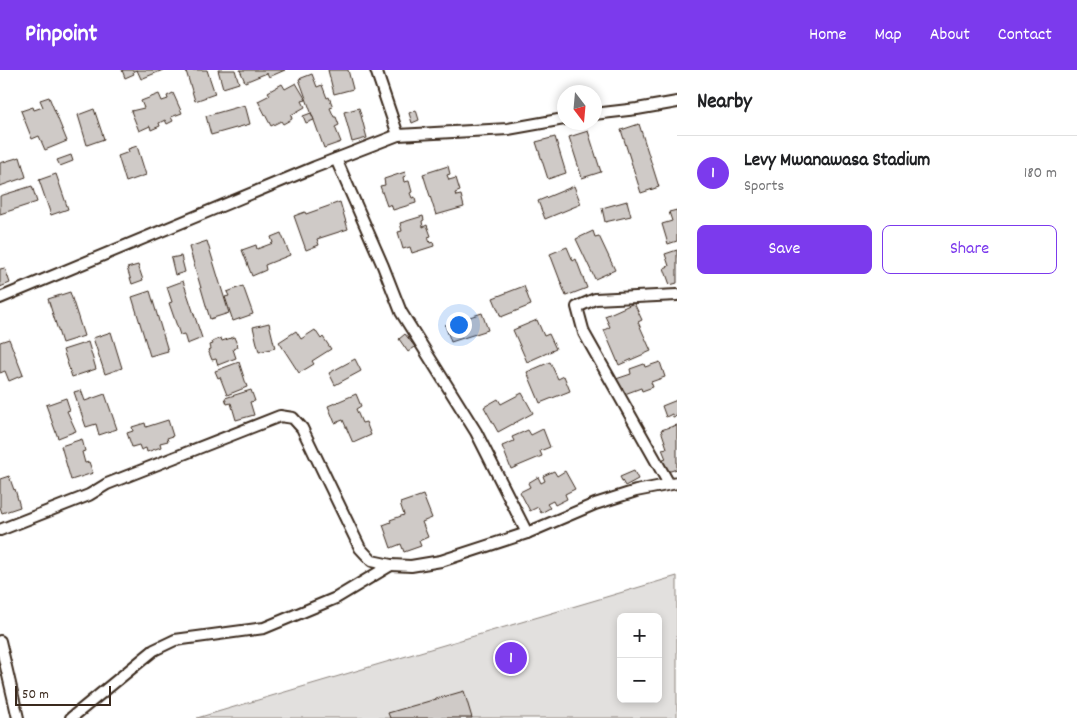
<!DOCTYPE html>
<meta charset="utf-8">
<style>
:root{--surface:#fff;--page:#f6f6f6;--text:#202124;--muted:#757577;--line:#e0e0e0;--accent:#7c3aed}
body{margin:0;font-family:Dekko,sans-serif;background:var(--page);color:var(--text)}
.controls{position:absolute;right:15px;bottom:15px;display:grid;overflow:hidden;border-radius:8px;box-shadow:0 2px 8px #0003}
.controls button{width:45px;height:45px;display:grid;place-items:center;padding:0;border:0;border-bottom:1px solid var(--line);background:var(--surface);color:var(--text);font:25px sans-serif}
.compass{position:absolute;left:557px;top:15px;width:45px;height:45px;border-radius:50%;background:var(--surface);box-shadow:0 2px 8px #0003;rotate:164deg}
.scale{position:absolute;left:15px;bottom:12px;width:96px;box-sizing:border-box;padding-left:5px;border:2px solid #3b2a1e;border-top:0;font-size:14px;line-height:18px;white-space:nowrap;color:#3b2a1e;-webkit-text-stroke:4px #fff;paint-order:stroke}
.you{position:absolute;left:458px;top:254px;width:18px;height:18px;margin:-12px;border:4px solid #fff;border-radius:50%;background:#1a73e8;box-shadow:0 0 0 8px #1a73e833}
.badge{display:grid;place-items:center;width:32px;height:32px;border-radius:50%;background:var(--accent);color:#fff;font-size:16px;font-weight:700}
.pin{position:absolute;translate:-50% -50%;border:2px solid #fff;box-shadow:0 1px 5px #0006}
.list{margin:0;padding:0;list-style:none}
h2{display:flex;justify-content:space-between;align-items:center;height:65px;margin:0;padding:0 20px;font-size:21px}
h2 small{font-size:16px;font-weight:400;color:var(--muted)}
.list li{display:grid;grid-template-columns:32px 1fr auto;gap:15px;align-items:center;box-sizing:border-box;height:75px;padding:0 20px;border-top:1px solid var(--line)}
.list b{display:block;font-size:19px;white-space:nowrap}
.list p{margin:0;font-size:16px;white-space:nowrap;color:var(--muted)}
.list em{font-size:16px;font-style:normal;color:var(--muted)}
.actions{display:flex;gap:10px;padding:15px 20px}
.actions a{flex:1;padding:11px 0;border:1px solid var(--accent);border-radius:8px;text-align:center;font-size:18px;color:var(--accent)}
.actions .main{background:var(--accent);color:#fff}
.map{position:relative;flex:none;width:677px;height:648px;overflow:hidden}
header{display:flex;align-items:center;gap:30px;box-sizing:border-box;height:70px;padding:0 25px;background:var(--accent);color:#fff}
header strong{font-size:24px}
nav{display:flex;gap:28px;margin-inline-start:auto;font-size:18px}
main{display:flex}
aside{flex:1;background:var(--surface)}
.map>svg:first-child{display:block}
.green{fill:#e2e0de;stroke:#8e857e;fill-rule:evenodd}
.building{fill:#cfcac7;stroke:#3b2a1e}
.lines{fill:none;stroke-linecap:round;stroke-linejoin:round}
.minor-casing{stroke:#3b2a1e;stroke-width:14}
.minor{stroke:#fff;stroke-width:10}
</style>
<header>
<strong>Pinpoint</strong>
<nav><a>Home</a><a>Map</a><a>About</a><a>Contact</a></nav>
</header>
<main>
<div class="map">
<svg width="677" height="648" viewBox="0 0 677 648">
<rect width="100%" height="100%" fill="#fff"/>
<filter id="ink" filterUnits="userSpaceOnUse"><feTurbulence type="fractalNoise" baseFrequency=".02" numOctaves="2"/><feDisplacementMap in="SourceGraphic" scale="10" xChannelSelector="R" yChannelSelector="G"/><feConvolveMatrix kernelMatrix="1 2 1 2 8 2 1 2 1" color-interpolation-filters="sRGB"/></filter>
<g filter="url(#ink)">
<path class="green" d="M677,506V648H197ZM621,547H658V629H621Z"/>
<g class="building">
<polygon points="122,0 163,0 141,9 137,0 133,2 134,4 125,8"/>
<polygon points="190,0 207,0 215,24 195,31 186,1"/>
<polygon points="218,0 235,0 239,13 223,18"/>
<polygon points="240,0 285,0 269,7 267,3 245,12"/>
<polygon points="328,0 348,0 353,19 334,24"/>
<polygon points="312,4 317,17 322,15 327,28 329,27 333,37 330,38 334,47 336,47 339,55 335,57 341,72 324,78 299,9"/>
<polygon points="296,13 306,30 302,31 305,37 291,45 292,49 283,54 281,51 271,56 258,31 270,25 268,22 282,14 285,19"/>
<polygon points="173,23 182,43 171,47 173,51 167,54 165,50 159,53 160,56 151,60 150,56 139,61 131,41 144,38 141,31 159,24 162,31 168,29 167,26"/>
<polygon points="49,27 67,71 45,80 39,66 32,69 21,41 33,37 34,40 43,37 40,30"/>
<polygon points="245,35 250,54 211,65 206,46"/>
<polygon points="359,38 367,68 352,72 344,42"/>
<polygon points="94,39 104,69 87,75 78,45"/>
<polygon points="416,40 419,50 412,53 409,43"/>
<polygon points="311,43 314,50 306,53 303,46"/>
<polygon points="639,54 659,117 641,123 621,60"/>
<polygon points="588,61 601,102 582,108 569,67"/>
<polygon points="555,67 566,103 548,109 536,72"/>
<polygon points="137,76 146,105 126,112 118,86 129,82 128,79"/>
<polygon points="71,85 73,91 60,96 57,90"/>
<polygon points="20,87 26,107 0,116 0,93"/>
<polygon points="448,96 450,104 447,105 449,110 456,108 460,121 455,123 456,126 461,125 464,137 436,145 423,104"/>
<polygon points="405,102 406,106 403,107 404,112 409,111 412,122 410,123 412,128 415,127 416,133 393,140 391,134 387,136 380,116 385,115 384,109"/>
<polygon points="56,104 68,139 51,145 39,110"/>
<polygon points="32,116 37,132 0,144 0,126"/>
<polygon points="574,116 581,134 545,149 538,131"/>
<polygon points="627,131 631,146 605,152 602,138"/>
<polygon points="340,132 348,159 317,169 319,175 306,180 294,146 305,142 306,144"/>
<polygon points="677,140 677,171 668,174 662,154 672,151 669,142"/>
<polygon points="423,146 424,150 422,151 423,157 427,155 431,166 428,167 430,173 433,172 434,176 412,183 410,177 403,179 398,162 402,161 400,153"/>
<polygon points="593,161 595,167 599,166 615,200 595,209 576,169"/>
<polygon points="281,163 290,185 265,195 266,200 252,206 242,180 256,175 257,179 273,173 271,167"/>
<polygon points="207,171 229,243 210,249 189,177"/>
<polygon points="567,177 573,191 576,189 587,218 566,226 550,184"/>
<polygon points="677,180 677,213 670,215 664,198 669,196 665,184"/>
<polygon points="181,186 185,202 175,205 171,188"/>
<polygon points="138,195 143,210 132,214 127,198"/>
<polygon points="5,198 10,213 0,217 0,199"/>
<polygon points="183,211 202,268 187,274 184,264 180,265 169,233 172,232 167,217"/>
<polygon points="243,216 253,244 233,251 225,227 229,226 227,222"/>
<polygon points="524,216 531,235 501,247 493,228"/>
<polygon points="150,221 168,281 150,286 132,227"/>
<polygon points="70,222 84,266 62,273 48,229"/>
<polygon points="634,233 642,250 638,252 651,281 619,295 604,260 610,257 605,246"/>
<polygon points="482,243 488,260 451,272 445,255"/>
<polygon points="537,250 544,266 549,264 556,279 527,292 513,260"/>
<polygon points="269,253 275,278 259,282 253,257"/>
<polygon points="315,260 321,269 323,267 331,279 312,291 314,294 299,303 279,272 296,261 301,269"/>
<polygon points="111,262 122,298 105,304 93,268"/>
<polygon points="405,264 415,277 408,282 399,269"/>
<polygon points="234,267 238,277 233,279 236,288 218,295 216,289 212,290 208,280 211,279 210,275 213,274 212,272 221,268 222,271"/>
<polygon points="9,269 23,305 9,311 5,301 0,303 0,272"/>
<polygon points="88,272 96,299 72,307 63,280"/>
<polygon points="355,289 361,301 335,315 329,303"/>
<polygon points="239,292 247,317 227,325 220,307 218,308 215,301"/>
<polygon points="550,292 558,309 564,306 570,321 540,333 527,302"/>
<polygon points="660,292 665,307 651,312 653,317 642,321 641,318 622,325 616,309 631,304 630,299 644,294 645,297"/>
<polygon points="81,320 85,331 105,324 117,359 99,365 96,354 86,357 74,322"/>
<polygon points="251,320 255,331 250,332 254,345 236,350 231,333 227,334 225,328"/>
<polygon points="522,323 533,343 498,362 484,337 498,329 501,334"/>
<polygon points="356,324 361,336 356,339 362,353 366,352 371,365 353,373 343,350 335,353 328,336"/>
<polygon points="66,328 70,340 67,341 76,361 58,368 46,335"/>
<polygon points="677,330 677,346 673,347 672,344 666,347 662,336"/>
<polygon points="168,350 173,366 167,368 168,371 160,373 161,377 147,382 146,378 141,380 139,375 132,377 127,363 133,361 132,357 145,353 146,357"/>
<polygon points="677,355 677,399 664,403 661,391 666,389 662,379 667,378 661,360"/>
<polygon points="543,359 550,377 540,381 542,386 511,399 502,376 514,371 512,367 528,360 531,365"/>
<polygon points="82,369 85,381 82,382 85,393 89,392 93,403 71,410 61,376"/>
<polygon points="554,401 557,406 565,401 575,419 565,424 567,429 555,435 553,431 547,434 550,438 541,443 538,437 530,441 520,422 530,417 528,413 538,407 541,413 545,411 543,406"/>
<polygon points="634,401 638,409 625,416 620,407"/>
<polygon points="9,406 14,420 15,419 20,437 2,443 0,437 0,409"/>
<polygon points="423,425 432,448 422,452 428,467 419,471 421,476 404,482 401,474 391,478 383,455 391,452 390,450 404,445 400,433"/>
<polygon points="464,621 472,648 390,648 388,643"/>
</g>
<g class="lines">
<defs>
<g id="minor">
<polyline points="376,0 398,65"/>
<polyline points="594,44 637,39 677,32"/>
<polyline points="336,89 383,196 401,242 476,362 527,463"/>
<polyline points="0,228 315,97 398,65 508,59 564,49"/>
<polyline points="669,414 584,263 577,237 595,229 677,225"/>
<polyline points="0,460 89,425 107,414 280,346 293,348 302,358 360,478 372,491 391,495 411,496 441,491 527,463 595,434 636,421 677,413"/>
<polyline points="0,571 18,648"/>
<polyline points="71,648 154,580 175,570 264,558 336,528 391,495"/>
</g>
</defs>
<use href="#minor" class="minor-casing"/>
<use href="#minor" class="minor"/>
</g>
</g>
</svg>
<div class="controls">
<button>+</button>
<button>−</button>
</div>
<svg class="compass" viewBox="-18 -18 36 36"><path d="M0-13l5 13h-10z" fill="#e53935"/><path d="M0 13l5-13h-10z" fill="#757577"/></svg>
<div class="scale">50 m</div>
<div class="you"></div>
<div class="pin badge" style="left:511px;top:588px">1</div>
</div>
<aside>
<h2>Nearby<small></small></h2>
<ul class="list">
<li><span class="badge">1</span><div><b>Levy Mwanawasa Stadium</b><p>Sports</p></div><em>180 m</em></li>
</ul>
<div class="actions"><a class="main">Save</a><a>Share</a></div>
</aside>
</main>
